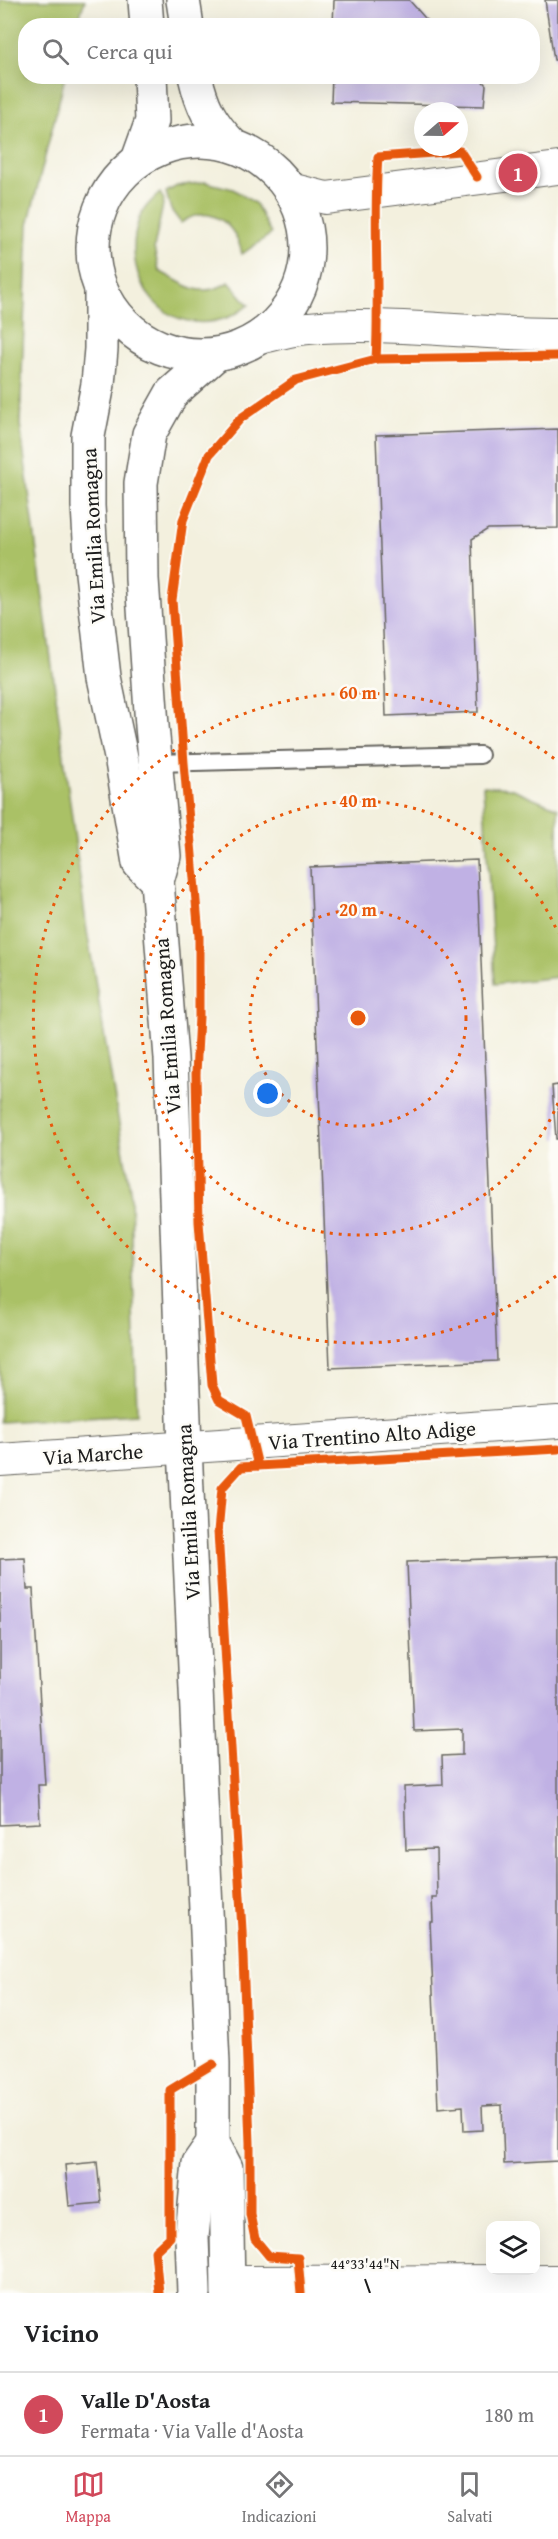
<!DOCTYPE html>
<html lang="it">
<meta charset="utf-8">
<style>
:root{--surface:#fff;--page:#f6f6f6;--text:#202124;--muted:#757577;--line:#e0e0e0;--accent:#d1495b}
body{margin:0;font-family:"Gentium Book Plus",serif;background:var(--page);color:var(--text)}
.controls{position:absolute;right:18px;bottom:18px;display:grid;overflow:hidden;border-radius:12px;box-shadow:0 6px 24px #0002}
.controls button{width:54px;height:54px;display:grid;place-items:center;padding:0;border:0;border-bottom:2px solid var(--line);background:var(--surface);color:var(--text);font:30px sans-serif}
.compass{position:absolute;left:414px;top:102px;width:54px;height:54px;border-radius:50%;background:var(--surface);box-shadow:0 6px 24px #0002;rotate:70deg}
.you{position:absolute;left:268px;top:1094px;width:21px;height:21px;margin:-15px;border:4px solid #fff;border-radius:50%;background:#1a73e8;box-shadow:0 0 0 9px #1a73e833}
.badge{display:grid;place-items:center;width:39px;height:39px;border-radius:50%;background:var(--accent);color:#fff;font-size:20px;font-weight:700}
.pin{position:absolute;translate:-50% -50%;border:3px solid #fff;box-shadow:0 2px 6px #0006}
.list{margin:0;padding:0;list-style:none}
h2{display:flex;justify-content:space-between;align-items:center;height:78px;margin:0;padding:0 24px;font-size:26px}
h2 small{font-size:20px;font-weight:400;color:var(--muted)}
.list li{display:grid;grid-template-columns:39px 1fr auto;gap:18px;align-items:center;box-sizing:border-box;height:84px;padding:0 24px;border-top:2px solid var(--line)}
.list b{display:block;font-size:22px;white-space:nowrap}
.list p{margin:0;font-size:20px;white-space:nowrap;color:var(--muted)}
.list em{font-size:20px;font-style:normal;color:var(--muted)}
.icon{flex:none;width:33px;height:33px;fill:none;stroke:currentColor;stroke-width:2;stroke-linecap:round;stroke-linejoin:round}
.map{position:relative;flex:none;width:558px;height:2293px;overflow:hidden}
.search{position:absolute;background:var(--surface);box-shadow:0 6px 24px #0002;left:18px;right:18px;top:18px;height:66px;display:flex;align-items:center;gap:15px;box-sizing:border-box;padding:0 21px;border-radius:24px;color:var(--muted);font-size:22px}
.sheet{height:162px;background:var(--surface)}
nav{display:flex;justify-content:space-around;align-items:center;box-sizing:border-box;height:84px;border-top:2px solid var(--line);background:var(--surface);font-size:16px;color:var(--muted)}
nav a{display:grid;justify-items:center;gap:3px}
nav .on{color:var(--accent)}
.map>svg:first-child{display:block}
.green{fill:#aac166;stroke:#636e41;stroke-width:1.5}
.building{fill:#c0b1e4}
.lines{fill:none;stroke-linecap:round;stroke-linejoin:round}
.lane-casing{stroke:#676660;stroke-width:20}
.street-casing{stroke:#676660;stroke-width:34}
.secondary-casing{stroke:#676660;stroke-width:36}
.lane{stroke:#fff;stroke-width:16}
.street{stroke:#fff;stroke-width:32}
.secondary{stroke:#fff;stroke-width:33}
.cycleway-casing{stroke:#fdfcf7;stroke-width:13}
.cycleway{stroke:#e8590c;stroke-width:9}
.ticks{fill:none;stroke:#1c1c1c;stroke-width:2}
.ring{fill:none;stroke:#e8590c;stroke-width:3;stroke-dasharray:3 6}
.labels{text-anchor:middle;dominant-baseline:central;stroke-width:5;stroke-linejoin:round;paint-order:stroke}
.street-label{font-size:21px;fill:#1c1c1c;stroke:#fdfcf7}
.ticks-label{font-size:15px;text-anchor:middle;fill:#1c1c1c;stroke:#fdfcf7;stroke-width:5;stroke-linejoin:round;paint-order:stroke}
.centre{fill:#e8590c;stroke:#fdfcf7;stroke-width:3}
.ring-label{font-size:18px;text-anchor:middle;font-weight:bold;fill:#e8590c;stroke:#fdfcf7;stroke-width:5;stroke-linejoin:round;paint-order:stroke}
</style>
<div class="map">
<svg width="558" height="2293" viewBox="0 0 558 2293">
<rect width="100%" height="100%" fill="#fdfcf7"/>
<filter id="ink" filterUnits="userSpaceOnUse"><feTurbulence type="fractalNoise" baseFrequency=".0167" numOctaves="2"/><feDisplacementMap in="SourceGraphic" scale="12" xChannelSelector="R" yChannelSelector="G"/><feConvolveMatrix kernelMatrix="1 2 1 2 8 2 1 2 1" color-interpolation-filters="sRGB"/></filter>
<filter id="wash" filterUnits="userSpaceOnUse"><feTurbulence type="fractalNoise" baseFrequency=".008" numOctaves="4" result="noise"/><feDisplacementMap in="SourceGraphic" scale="24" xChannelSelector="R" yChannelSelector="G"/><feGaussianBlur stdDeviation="1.35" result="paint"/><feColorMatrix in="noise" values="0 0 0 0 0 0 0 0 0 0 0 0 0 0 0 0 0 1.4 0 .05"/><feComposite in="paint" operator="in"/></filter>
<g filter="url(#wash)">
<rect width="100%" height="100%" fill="#f3f0de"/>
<g class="green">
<polygon points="0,0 85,0 77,25 26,26 26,76 65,77 28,225 20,424 87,931 131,1196 137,1414 0,1422"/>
<path d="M205,182L233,189L256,204L271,234L242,254C236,224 210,202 181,223L171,210L166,192L177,186Z"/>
<path d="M160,193L164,200L154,248L159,271C186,285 200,300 229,282L249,305C243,309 236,315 229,317C166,341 120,281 138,222C141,210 151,201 160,193Z"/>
<polygon points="483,786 510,788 558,808 558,977 495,984"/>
</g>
<g id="blocks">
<g class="building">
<polygon points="334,0 409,0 432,26 333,26"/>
<polygon points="545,0 558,0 558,60 554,60"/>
<polygon points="332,76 478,76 486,85 484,106 331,102"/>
<polygon points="558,429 558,528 488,529 472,539 478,712 386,716 376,435"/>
<polygon points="477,860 497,1361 330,1368 310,867"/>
<polygon points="558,1085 558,1139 556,1139 552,1086"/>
<polygon points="558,1556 558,2161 504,2164 502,2105 482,2106 483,2130 464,2131 463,2106 438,2108 430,1922 433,1922 432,1898 437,1898 436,1849 406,1850 404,1787 443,1785 442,1756 462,1755 462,1729 414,1731 407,1562"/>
<polygon points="25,1558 27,1589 33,1589 45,1785 38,1785 40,1823 0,1825 0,1559"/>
<polygon points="97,2162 101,2203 69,2206 65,2165"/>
</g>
</g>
</g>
<g filter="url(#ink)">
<use href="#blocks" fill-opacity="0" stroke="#676660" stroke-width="1.5"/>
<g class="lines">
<defs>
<polyline id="lane" points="155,763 480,755"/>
<g id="street">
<polyline points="290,189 326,198 558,168"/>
<path d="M259,338C276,334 293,329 309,328C392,321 475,335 558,334"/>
<polyline points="0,1460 558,1422"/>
<polyline points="228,2282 558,2281"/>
</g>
<g id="secondary">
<polyline points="145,0 147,26"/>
<polyline points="183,0 187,26"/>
<path d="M195,76C202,106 210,122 231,144"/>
<circle cx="200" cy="248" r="107"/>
<polyline points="138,160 152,121 150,76"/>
<polyline points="101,290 101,349 98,384 88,436 88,506 92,573 104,677 122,762 139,863 157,881"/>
<polyline points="215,355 172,393 149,434 141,483 142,579 152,726 164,856 157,881 171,1058 185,1447 213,2064 213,2143 226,2168 228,2293"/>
<polyline points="194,2293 192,2237 199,2163 213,2143"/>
</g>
</defs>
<use href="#lane" class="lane-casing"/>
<use href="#street" class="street-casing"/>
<use href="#secondary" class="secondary-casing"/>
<use href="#lane" class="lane"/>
<use href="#street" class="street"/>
<use href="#secondary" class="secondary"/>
<defs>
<g id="cycleway">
<polyline points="376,359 558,356"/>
<polyline points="258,1466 558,1449"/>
<polyline points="159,2293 155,2251 170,2237 170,2090 213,2064"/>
<path d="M301,2293L298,2258L269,2256L255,2239L250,2214V2143L242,1930L218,1532L222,1488L241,1467L258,1466L246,1416L219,1400L212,1385L199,1222L196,1074L199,1017V936L184,763L172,600L183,520L209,455L241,418L296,380L376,359C380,292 373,224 378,157L460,151L477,177"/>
</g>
</defs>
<use href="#cycleway" class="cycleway-casing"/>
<use href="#cycleway" class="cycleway"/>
</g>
</g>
<path class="ticks" d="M365,2279L370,2293"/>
<g class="ring">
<circle cx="358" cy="1018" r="108"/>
<path d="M558 1103A217 217 0 1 1 558 933"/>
<path d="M556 1276A325 325 0 1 1 556 760"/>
</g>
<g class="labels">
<g class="street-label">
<text transform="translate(93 536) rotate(-93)">Via Emilia Romagna</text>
<text transform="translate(167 1026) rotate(-94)">Via Emilia Romagna</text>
<text transform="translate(372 1435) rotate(-4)">Via Trentino Alto Adige</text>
<text transform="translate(93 1454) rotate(-4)">Via Marche</text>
<text transform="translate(188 1512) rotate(-93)">Via Emilia Romagna</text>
</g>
</g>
<g class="ticks-label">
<text x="365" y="2269">44°33'44"N</text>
</g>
<circle cx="358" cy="1018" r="9" class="centre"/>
<g class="ring-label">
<text x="358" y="699">60 m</text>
<text x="358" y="807">40 m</text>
<text x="358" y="916">20 m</text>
</g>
</svg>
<div class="controls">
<button><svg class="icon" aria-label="layers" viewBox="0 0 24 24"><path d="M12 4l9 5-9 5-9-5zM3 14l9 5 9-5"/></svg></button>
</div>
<svg class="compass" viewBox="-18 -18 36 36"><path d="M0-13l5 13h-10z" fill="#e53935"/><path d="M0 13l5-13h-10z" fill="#757577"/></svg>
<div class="you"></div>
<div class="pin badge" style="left:518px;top:173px">1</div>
<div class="search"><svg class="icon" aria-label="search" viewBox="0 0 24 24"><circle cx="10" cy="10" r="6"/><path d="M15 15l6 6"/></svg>Cerca qui</div>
</div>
<section class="sheet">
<h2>Vicino<small></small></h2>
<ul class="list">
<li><span class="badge">1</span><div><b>Valle D'Aosta</b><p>Fermata · Via Valle d'Aosta</p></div><em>180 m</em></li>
</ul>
</section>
<nav>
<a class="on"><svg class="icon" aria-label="map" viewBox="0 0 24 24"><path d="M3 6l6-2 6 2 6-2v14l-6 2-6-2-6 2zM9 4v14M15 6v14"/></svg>Mappa</a>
<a><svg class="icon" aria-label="directions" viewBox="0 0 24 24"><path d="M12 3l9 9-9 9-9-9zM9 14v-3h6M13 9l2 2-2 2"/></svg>Indicazioni</a>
<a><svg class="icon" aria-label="saved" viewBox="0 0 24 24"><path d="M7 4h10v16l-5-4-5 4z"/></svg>Salvati</a>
</nav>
